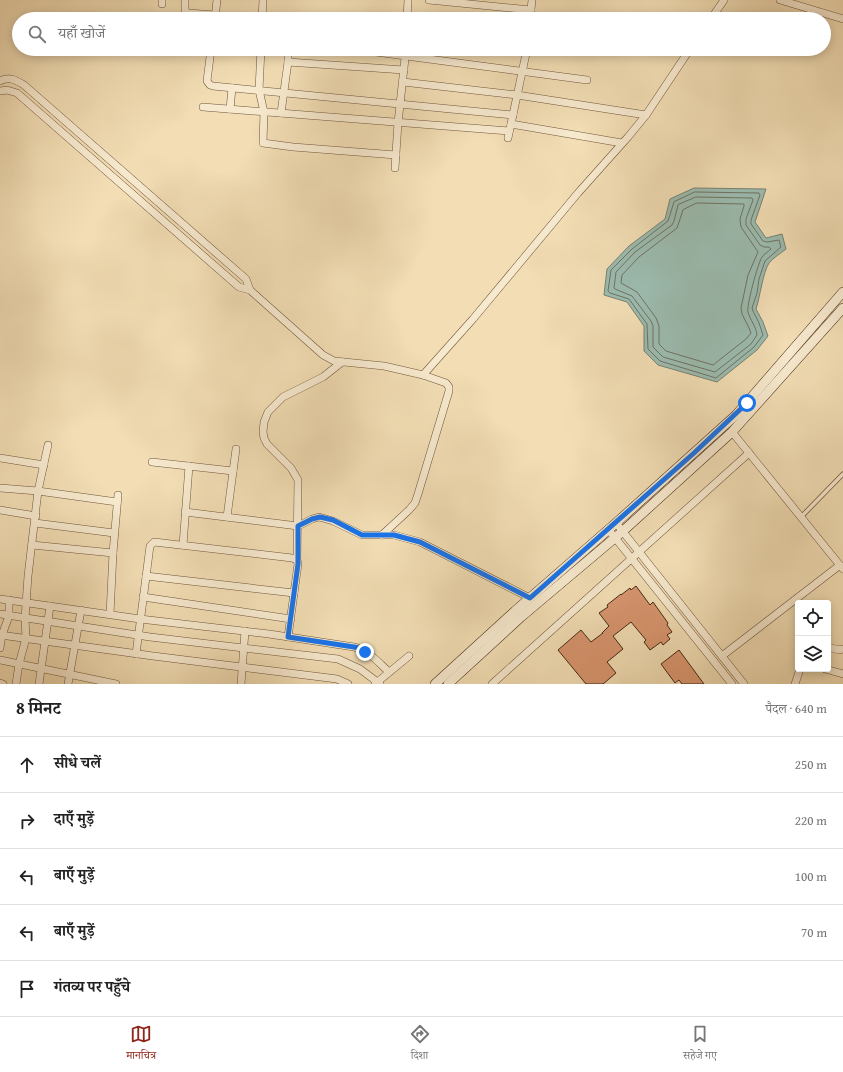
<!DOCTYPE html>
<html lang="hi">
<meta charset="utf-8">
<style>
:root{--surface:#fff;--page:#f6f6f6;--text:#222;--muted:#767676;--line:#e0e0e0;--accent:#8f2418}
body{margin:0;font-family:"Gentium Book Plus","Noto Serif Devanagari",serif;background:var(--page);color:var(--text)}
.controls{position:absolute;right:12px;bottom:12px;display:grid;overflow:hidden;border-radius:4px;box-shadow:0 2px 10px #0003}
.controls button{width:36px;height:36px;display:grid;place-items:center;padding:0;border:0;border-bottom:1px solid var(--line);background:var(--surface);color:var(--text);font:20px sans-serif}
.stop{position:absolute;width:12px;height:12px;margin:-9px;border:3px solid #1a73e8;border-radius:50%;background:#fff}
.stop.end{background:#1a73e8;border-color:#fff;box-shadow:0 1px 4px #0008}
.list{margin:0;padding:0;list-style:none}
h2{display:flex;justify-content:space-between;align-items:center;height:52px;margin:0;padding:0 16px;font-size:17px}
h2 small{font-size:13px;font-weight:400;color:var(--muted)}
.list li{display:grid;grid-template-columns:26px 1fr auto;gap:12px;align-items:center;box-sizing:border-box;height:56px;padding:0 16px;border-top:1px solid var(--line)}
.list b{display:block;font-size:15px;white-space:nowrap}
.list em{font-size:13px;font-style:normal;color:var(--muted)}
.icon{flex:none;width:22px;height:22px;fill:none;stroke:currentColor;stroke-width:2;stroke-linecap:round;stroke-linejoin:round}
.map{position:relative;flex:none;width:843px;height:684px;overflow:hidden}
.search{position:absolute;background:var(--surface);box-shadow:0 2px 10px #0003;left:12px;right:12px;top:12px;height:44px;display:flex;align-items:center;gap:10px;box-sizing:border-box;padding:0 14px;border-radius:22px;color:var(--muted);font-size:15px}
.sheet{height:332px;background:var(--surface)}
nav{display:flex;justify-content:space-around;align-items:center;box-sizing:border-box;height:56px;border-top:1px solid var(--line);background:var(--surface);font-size:11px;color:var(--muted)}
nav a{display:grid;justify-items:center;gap:2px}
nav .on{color:var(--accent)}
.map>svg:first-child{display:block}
.water{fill:#9bbbaf;stroke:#788171}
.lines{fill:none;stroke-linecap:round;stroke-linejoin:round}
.shore{stroke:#6f7262;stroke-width:1}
.building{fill:#d99670;stroke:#432914}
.lane-casing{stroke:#6f563c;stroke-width:5}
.street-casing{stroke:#6f563c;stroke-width:8}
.secondary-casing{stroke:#432914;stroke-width:10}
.lane{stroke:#f7e9ce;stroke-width:3.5}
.street{stroke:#f7e9ce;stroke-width:7}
.secondary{stroke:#f7e9ce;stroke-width:9}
.route{stroke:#1a73e8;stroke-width:5}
</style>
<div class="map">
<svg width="843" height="684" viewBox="0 0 843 684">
<rect width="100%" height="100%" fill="#f2ddb4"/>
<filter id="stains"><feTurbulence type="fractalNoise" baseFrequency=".005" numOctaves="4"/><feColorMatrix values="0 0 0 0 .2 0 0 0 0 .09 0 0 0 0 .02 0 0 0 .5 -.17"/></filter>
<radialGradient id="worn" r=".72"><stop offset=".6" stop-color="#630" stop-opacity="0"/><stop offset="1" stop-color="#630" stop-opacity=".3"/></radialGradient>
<path class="water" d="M694,188L766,189L755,222L766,238L782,234L786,249C781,253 773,258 769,263C763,272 760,297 756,309L763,322L768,336L757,350L717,382L658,365L644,351V326L627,302L604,295L607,269L629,246L665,219L670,199Z"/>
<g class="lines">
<g class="shore">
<polygon points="695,192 759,193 760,195 751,220 751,224 763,241 767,242 779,240 781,247 765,261 759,279 757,293 752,308 753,311 759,323 763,335 754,347 716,378 660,361 648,349 647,324 629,299 610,293 608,291 611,270 632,249 668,221 674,202"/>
<path d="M696,197L752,198L753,200L746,219V225L760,245L764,247H769L771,249C768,252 764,254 762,257C758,263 746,307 748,312C750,320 756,326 757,335L751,344L715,372L663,357L653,347V326L651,321L632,296L615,289L614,288L616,272L635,252L672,225L674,221L678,205Z"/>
<polygon points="697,203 744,204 744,206 740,219 741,227 758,252 748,275 741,308 742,314 749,328 751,333 746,339 713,365 666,351 659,344 659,326 656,318 637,292 621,283 622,275 639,257 677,228 683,210"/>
</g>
</g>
<g class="building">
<polygon points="636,586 650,605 653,602 668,623 667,625 672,632 667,635 670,639 663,645 661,642 650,650 644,642 646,640 631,622 613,636 623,649 607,662 616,673 603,684 586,684 558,650 581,630 591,642 603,633 602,633 609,626 599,613 608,607 607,605 621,594 621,595 630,588 631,590"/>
<polygon points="679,650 704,684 682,684 679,680 675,683 661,664"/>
</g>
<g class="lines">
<defs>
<polyline id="lane" points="801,517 843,474"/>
<g id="street">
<polyline points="185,0 185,11 188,13 215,15"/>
<polyline points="429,0 531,10"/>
<polyline points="780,0 843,19"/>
<polyline points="162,4 162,0"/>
<polyline points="215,19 217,0"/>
<polyline points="262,19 263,0"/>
<polyline points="407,19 408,0"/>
<polyline points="530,19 532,0"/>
<polyline points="711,19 724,0"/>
<polyline points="211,49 207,81 210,85 213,86 513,115"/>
<polyline points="261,49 259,90 264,112 263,143 293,147 396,155"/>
<polyline points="353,49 587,80"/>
<polyline points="288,62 404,70"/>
<path d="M0,81C9,76 16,80 24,85L246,279L250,290"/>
<polyline points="403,82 517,95 646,115"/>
<polyline points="0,91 7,90 17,93 239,287 250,290 323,355 334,361 384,366 423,375 446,383 449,387 449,391 418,494 415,503 409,510 382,535"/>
<polyline points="203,107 509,131"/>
<polyline points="230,109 232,88"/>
<polyline points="281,113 288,62 288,49"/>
<polyline points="511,124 622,143"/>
<polyline points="508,138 527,49"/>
<polyline points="395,168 398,123 406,49"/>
<polyline points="423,375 473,319 578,193 628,137 646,115 690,49"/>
<polyline points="732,432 843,569"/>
<polyline points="0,458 44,465"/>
<polyline points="152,462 233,471"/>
<polyline points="0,488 38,491 117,502"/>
<polyline points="0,510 36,516"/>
<polyline points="185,512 298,526 312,519 319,517 333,521 362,535 394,535 420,542 530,598"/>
<polyline points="227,517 236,449"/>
<polyline points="35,523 114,533"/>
<polyline points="616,523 744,684"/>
<polyline points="608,529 732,684"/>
<polyline points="32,545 113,553"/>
<polyline points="183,545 189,466"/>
<polyline points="297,560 298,480 291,468 267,444 264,438 263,432 264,422 268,412 283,397 323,377 342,362"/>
<polyline points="146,576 294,593"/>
<polyline points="143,597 291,619"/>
<path d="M0,599L140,619L269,634L354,647C368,650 378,662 389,672"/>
<polyline points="0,614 150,637 338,659 360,669 380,684"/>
<polyline points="110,614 113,553 118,495"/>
<polyline points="0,635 153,656 337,679 348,684"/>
<polyline points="828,647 839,650 843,649"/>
<polyline points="0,648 2,635 9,616 9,600"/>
<polyline points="136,654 150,546 154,542 292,558 297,560 298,564 288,637"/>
<polyline points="722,656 840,565"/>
<polyline points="0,660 116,684"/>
<polyline points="825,669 843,674"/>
<polyline points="0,683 3,684"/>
<polyline points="16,684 19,664 26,638 25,619 28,576 38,491 48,445"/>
<polyline points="39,684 50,606"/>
<polyline points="68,684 81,610"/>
<polyline points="241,684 245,631"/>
<polyline points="375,684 409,656"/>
<polyline points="492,684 749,453"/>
<polyline points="795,684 800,669"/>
</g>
<g id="secondary">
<polyline points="435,684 515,611 616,523 736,415 843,292"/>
<polyline points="448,684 521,617 623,531 732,432 843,308"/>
</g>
</defs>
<use href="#lane" class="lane-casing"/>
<use href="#street" class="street-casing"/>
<use href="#secondary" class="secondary-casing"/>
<use href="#lane" class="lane"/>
<use href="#street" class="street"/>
<use href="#secondary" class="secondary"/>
</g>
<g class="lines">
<polyline class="route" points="365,652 359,648 354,647 288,637 298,564 298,526 312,519 320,517 333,520 362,535 394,535 420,542 530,598 694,453 747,403"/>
</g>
<rect width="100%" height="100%" filter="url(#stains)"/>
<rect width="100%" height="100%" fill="url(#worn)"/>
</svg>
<div class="controls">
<button><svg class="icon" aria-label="locate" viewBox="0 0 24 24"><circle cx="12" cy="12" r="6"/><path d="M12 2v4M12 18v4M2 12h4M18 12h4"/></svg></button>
<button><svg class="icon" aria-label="layers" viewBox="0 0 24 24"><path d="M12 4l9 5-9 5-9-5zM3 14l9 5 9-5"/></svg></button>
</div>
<div class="stop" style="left:747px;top:403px"></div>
<div class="stop end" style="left:365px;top:652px"></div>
<div class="search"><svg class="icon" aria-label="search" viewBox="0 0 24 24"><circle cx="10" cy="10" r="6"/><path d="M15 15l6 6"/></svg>यहाँ खोजें</div>
</div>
<section class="sheet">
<h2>8 मिनट<small>पैदल · 640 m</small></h2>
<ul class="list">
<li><svg class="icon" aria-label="ahead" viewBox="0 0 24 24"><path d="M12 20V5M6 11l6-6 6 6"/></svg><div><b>सीधे चलें</b></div><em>250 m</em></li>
<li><svg class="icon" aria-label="right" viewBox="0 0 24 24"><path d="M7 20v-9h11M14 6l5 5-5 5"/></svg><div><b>दाएँ मुड़ें</b></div><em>220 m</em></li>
<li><svg class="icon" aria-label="left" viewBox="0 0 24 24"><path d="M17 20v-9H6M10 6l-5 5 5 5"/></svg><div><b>बाएँ मुड़ें</b></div><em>100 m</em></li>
<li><svg class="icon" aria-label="left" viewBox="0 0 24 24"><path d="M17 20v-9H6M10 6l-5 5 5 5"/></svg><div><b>बाएँ मुड़ें</b></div><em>70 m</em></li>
<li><svg class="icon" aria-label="arrive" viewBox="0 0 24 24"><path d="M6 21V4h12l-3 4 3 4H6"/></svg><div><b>गंतव्य पर पहुँचे</b></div></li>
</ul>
</section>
<nav>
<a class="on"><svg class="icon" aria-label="map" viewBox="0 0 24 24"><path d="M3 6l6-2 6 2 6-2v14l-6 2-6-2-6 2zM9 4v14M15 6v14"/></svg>मानचित्र</a>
<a><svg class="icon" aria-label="directions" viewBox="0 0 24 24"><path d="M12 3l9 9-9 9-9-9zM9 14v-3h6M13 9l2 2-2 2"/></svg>दिशा</a>
<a><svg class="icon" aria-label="saved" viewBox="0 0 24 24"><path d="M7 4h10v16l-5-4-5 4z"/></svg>सहेजे गए</a>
</nav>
